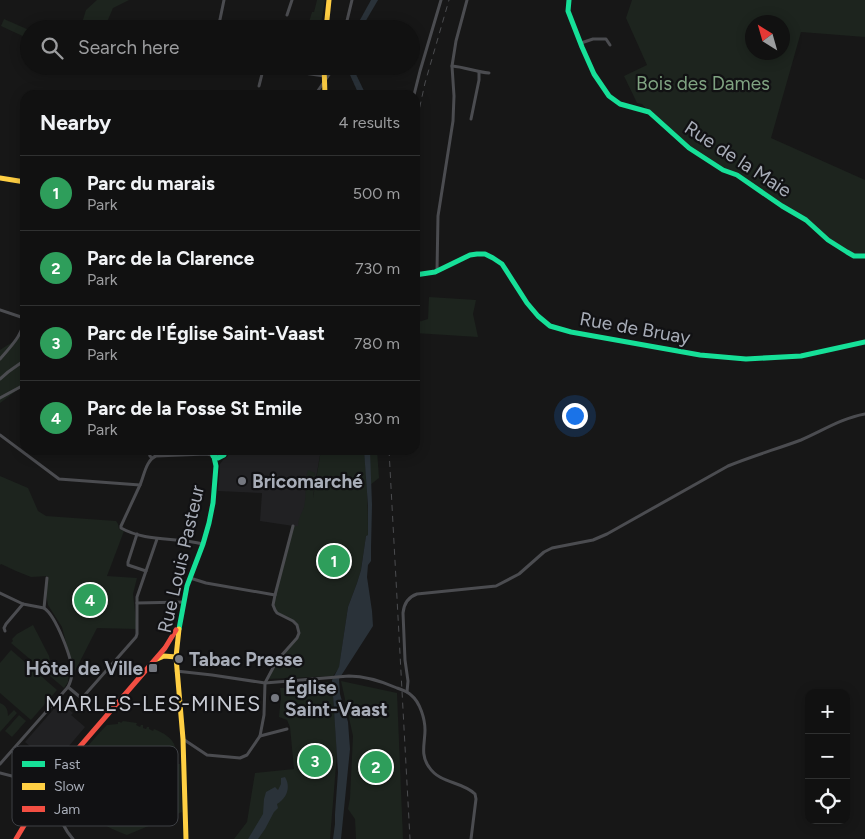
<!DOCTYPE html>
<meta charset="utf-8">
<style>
:root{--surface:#111;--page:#1a1a1a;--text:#f1f3f6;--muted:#9c9d9f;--line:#303131;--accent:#0b8043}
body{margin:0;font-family:Figtree,sans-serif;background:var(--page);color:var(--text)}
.controls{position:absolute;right:15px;bottom:15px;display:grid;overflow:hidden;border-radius:10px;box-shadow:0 2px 12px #0003}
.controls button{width:45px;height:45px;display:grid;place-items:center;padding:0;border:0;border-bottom:1px solid var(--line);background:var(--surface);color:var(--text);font:25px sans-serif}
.compass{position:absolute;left:745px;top:15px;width:45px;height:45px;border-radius:50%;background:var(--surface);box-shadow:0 2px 12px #0003;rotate:323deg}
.you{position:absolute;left:574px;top:415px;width:18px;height:18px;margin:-12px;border:4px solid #fff;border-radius:50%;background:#1a73e8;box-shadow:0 0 0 8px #1a73e833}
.badge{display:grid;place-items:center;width:32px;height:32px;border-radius:50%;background:var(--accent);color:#fff;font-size:16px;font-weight:700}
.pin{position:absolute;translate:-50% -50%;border:2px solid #fff;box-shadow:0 1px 5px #0006}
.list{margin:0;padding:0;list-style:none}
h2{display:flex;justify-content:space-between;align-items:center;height:65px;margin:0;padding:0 20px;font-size:21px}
h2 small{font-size:16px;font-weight:400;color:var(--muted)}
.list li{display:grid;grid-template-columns:32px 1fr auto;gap:15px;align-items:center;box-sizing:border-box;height:75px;padding:0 20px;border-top:1px solid var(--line)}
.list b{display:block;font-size:19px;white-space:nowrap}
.list p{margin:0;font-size:16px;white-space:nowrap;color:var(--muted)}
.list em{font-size:16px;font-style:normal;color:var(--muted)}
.icon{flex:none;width:28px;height:28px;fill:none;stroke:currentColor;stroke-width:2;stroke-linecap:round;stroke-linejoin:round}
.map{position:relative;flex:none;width:865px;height:839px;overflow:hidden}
.search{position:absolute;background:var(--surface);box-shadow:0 2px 12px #0003;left:20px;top:20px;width:400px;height:55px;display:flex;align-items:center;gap:12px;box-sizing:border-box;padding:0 18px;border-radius:28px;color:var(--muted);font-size:19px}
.panel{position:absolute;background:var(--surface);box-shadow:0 2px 12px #0003;left:20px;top:90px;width:400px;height:365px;border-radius:15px}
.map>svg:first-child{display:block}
.built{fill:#212123}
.green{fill:#1d241e;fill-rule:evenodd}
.water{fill:#2a3239}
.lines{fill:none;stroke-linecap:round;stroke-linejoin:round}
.street{stroke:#4b4c50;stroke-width:3}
.fast{stroke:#16e098;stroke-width:5}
.slow{stroke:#ffcf43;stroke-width:5}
.jam{stroke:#f24e42;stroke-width:5}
.rail{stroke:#4b4c4f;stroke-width:1;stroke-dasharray:6 5;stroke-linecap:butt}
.poi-dot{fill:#757880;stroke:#111113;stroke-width:2}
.labels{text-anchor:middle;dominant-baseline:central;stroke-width:4.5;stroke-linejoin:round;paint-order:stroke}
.park-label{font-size:19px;fill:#7fa381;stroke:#111113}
.street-label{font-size:19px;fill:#a8adb8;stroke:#111113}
.poi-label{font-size:19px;font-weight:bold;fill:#a8adb8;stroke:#111113;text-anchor:start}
.quarter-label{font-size:21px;letter-spacing:1px;fill:#c9ccd4;stroke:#111113}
.key{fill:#111113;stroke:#3e4045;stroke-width:1}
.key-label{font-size:14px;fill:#a8adb8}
</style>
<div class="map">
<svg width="865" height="839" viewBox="0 0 865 839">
<rect width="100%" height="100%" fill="#171717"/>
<g class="built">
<polygon points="228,450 321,450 307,528 260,521 262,493 218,491 220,464 223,460 228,456"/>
<polygon points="60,702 73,713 71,715 85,727 52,766 49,763 47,764 37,755 38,753 25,742"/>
</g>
<g class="green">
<polygon points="97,0 129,0 113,8 104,29 84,29 81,26 86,10"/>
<polygon points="317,0 325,0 320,29 307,29 312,12 314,12"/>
<path d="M632,0H865V37L801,32L771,138L865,180V256H854L737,175C710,166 688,148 667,129C658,121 649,113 642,104L637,103L624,76L647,65L626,18ZM752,22H782V52H752Z"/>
<polygon points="4,19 29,30 29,39 1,26"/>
<polygon points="429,297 476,300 473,314 478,337 415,333 415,323 428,319"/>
<polygon points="25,334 25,386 20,388 0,403 0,350"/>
<path d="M321,450H364C367,478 368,507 368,535L366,536L361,570L357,583L348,607L339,668L333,676L268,679L274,666L299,633L297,625L277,613L273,605L293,526H298C298,519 302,513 304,507C307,495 304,482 308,470L315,473L313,498Z"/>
<polygon points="370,450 377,450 379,478 370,485"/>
<polygon points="0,476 28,488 38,511 46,516 116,521 118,524 119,529 124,531 107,576 137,578 133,594 137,629 97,628 74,673 62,627 48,605 46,594 48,576 31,577 16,571 1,564 0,565"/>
<polygon points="33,625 49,656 51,666 50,667 51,671 54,674 69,674 68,682 64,688 11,643 13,641 12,639 17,634"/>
<polygon points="11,650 57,690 31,720 0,693 0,663"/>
<polygon points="341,681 397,693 403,839 356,839 355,819 348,809 350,798 353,736"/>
<polygon points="332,682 337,753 330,839 234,839 247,822 255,773 294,769 290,727 287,720 279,717 281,696 280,688 294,688 294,684"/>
<path d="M0,703C6,705 8,710 8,716L14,710L17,713L0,732Z"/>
<polygon points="19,715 26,721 12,737 5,731"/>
<path d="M123,721L137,723L136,725L140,727L141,725H143V728L146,729L147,727H149V729L153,731L154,729C169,735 179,743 176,761L174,762L175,764H180L182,812L127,835C101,825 94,821 84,794L57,796L54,784L102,730L107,725L118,724V722H120L121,723Z"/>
</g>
<g class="water">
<polygon points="371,0 378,0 361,29 355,29"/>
<polygon points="346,66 352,66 366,95 359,95"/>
<polygon points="364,450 370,450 372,505 371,548 371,561 368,565 367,577 372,611 373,626 339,679 340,694 348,722 350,749 341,839 333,839 335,824 335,814 338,772 332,680 339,667 348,607 357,583 361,570 366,536 368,535 368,506"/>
<path d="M285,777C291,787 287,798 277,804L278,808L274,812L265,829L258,839H248L263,814L264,799L266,792L275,787L278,790L281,784V778Z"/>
</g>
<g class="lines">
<g class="street">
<polyline points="287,15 292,0"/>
<polyline points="218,29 224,0"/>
<polyline points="345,29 352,0"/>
<polyline points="581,43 593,39 606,39 610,45"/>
<polyline points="282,66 304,73 324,76"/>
<path d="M452,66C465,67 476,72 489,73"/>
<polyline points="208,67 209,66"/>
<polyline points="259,86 264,66"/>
<polyline points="315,95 335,66"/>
<polyline points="414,95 420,71 441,0"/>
<polyline points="471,119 479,80 479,72"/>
<polyline points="437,271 438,216 453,121 454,96 452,66 456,41 467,0"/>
<polyline points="0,310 21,317 24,319"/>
<path d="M0,359C11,346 23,335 25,317"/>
<polyline points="0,379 8,372 25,360"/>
<polyline points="0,398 22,386 25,386"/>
<path d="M0,435L59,479L140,485C144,476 146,460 156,456L206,454L212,455"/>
<polyline points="148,450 150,456 152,458"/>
<path d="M140,485L121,526V528C146,542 175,537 203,544"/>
<polyline points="137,534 128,562 128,565 146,571"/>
<polyline points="190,578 206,583 275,595"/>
<polyline points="0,593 23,604 44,608"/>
<polyline points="137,603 184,602"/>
<polyline points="5,631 4,628 6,624 23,604"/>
<path d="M176,671L212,675L265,683L349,676C366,676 381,681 397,688C402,690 407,691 411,695C420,702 425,719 425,730C425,743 420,755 429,767C440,784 462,781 475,794L476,799L471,839"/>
<polyline points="68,687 80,697 83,697 136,637 137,634 137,597 157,539"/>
<path d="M407,692L408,681L405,660L403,613C404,603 408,597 417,594L496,586L519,574L544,552L552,548L593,540L607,534L728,466C752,456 777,449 801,440C822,431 842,418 865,414"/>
<polyline points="260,736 287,729"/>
<polyline points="183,739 207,755 240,758 247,755 260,736 264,715 265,683 274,666 281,656 297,638 299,633 297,625 293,621 277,613 275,610 273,605 275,595 293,526"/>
<path d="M0,764L68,687C70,683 72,678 72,672C72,658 56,616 44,608L47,578"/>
<path d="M0,773L39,783L47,786C57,804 59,824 73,839"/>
</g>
<g class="fast">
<polyline points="569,0 568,11 582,47 594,74 609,96 620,104 649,112 689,148 723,170 737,175 782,206 806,220 828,240 847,252 854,256 865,256"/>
<polyline points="415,275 435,272 470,255 477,254 485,254 493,258 502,264 527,303 538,316 550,326 571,332 700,355 746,359 801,356 865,342"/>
<polyline points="211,450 213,456 218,458 224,455 225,450"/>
<polyline points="179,629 187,586 203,544 209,523 213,503 216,466 214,457"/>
</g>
<g class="slow">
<polyline points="326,29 329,0"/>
<polyline points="324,66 325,95"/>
<polyline points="0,178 25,182"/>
<polyline points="179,629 176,657 183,739 186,839"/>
<polyline points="157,659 164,656 176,657"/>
</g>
<polyline class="jam" points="16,839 51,780 165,648 176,630"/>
<g class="rail">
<polyline points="415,129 425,83 449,0"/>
<polyline points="389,450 410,839"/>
</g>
</g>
<g class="poi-dot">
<circle cx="242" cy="481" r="5"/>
<circle cx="179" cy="659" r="5"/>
<rect x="148" y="663" width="10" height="10" rx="2.5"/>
<circle cx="275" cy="698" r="5"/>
</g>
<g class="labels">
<g class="park-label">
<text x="703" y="83">Bois des Dames</text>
</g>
<g class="street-label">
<text transform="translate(738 159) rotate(33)">Rue de la Maie</text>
<text transform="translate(635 328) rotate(10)">Rue de Bruay</text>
<text transform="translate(181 559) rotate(-77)">Rue Louis Pasteur</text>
</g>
<g class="poi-label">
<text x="252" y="481">Bricomarché</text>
<text x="189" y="659">Tabac Presse</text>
<text x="143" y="668" text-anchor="end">Hôtel de Ville</text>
<text x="285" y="687">Église<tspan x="285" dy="22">Saint-Vaast</tspan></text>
</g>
<g class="quarter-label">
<text x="153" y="703">MARLES-LES-MINES</text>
</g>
</g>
<rect x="12" y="746" width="166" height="80" rx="8" class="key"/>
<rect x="22" y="761" width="23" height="6" fill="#16e098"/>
<rect x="22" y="783" width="23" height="7" fill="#ffcf43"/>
<rect x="22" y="806" width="23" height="6" fill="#f24e42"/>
<g class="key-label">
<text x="54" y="769">Fast</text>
<text x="54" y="791">Slow</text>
<text x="54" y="814">Jam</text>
</g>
</svg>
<div class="controls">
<button>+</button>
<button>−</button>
<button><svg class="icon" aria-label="locate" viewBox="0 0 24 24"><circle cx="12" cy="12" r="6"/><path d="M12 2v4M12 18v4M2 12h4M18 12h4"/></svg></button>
</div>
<svg class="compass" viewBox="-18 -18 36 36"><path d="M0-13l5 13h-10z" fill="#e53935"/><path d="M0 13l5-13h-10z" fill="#9c9d9f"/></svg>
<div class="you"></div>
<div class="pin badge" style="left:334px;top:561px;background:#2e9e5b">1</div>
<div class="pin badge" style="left:376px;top:767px;background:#2e9e5b">2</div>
<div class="pin badge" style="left:315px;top:761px;background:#2e9e5b">3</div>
<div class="pin badge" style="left:90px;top:600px;background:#2e9e5b">4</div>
<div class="search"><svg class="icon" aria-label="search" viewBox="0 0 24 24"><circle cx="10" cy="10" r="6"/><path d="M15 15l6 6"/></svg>Search here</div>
<section class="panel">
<h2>Nearby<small>4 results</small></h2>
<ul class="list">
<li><span class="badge" style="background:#2e9e5b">1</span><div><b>Parc du marais</b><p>Park</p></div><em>500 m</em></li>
<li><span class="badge" style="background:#2e9e5b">2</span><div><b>Parc de la Clarence</b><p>Park</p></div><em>730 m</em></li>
<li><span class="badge" style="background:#2e9e5b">3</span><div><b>Parc de l'Église Saint-Vaast</b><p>Park</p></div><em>780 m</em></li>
<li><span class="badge" style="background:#2e9e5b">4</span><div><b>Parc de la Fosse St Emile</b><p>Park</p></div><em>930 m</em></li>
</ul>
</section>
</div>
